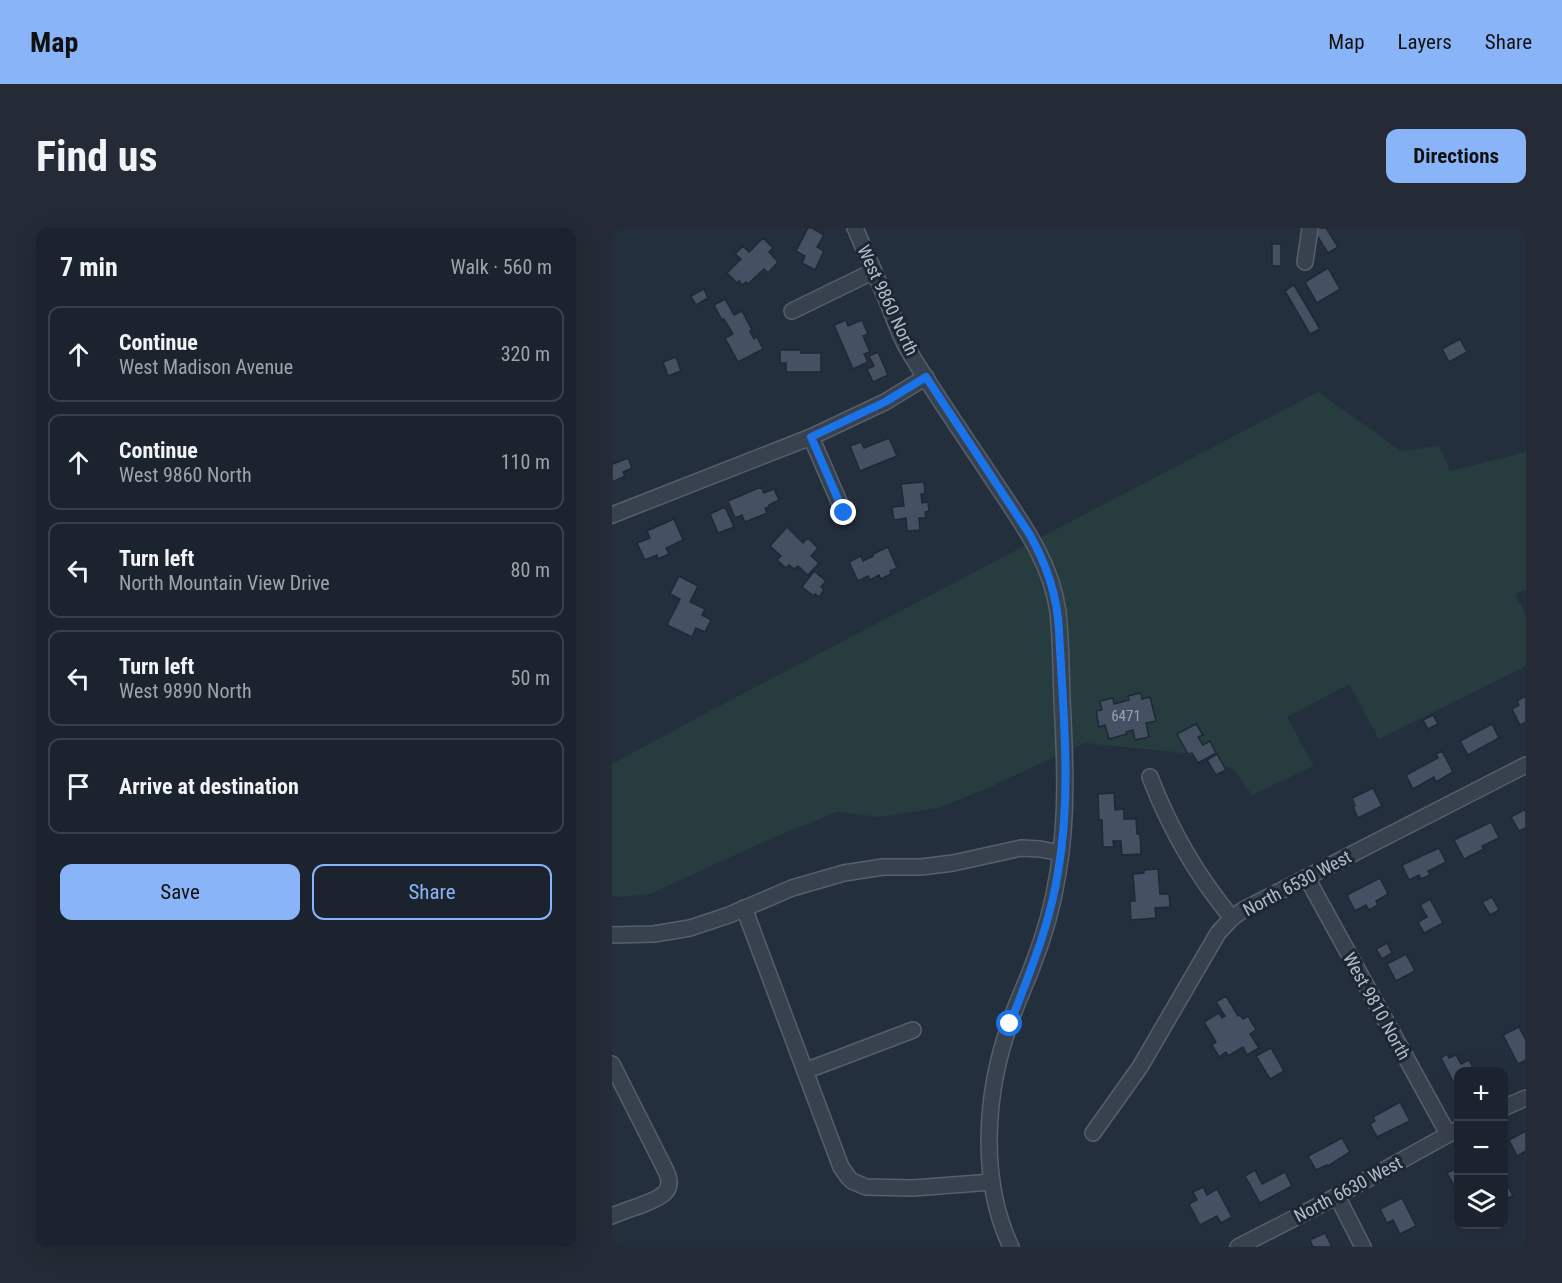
<!DOCTYPE html>
<meta charset="utf-8">
<style>
:root{--surface:#1b232e;--page:#242b36;--text:#f1f3f6;--muted:#a0a4aa;--line:#39404a;--accent:#8ab4f8}
body{margin:0;font-family:"Roboto Condensed",sans-serif;background:var(--page);color:var(--text)}
.controls{position:absolute;right:18px;bottom:18px;display:grid;overflow:hidden;border-radius:12px;box-shadow:0 6px 24px #0002}
.controls button{width:54px;height:54px;display:grid;place-items:center;padding:0;border:0;border-bottom:2px solid var(--line);background:var(--surface);color:var(--text);font:30px sans-serif}
.stop{position:absolute;width:18px;height:18px;margin:-14px;border:4px solid #1a73e8;border-radius:50%;background:#fff}
.stop.end{background:#1a73e8;border-color:#fff;box-shadow:0 2px 6px #0008}
.list{margin:0;padding:0;list-style:none}
h2{display:flex;justify-content:space-between;align-items:center;height:78px;margin:0;padding:0 24px;font-size:26px}
h2 small{font-size:20px;font-weight:400;color:var(--muted)}
.list li{display:grid;grid-template-columns:39px 1fr auto;gap:18px;align-items:center;box-sizing:border-box;height:96px;margin:0 12px 12px;padding:0 12px;border:2px solid var(--line);border-radius:12px}
.list b{display:block;font-size:22px;white-space:nowrap}
.list p{margin:0;font-size:20px;white-space:nowrap;color:var(--muted)}
.list em{font-size:20px;font-style:normal;color:var(--muted)}
.actions{display:flex;gap:12px;padding:18px 24px}
.actions a{flex:1;padding:14px 0;border:2px solid var(--accent);border-radius:12px;text-align:center;font-size:21px;color:var(--accent)}
.actions .main{background:var(--accent);color:#111}
.icon{flex:none;width:33px;height:33px;fill:none;stroke:currentColor;stroke-width:2;stroke-linecap:round;stroke-linejoin:round}
.map{position:relative;flex:none;width:914px;height:1019px;overflow:hidden;border-radius:12px}
header{display:flex;align-items:center;gap:36px;box-sizing:border-box;height:84px;padding:0 30px;background:var(--accent);color:#111}
header strong{font-size:28px}
nav{display:flex;gap:33px;margin-inline-start:auto;font-size:21px}
.intro{display:flex;align-items:center;justify-content:space-between;box-sizing:border-box;height:144px;padding:0 36px}
h1{margin:0;font-size:42px}
.button{padding:15px 27px;border-radius:12px;background:var(--accent);color:#111;font-size:21px;font-weight:700}
main{display:flex;gap:36px;padding:0 36px}
aside{flex:1;background:var(--surface);border-radius:12px;box-shadow:0 6px 24px #0002}
.map>svg:first-child{display:block}
.green{fill:#263c3f}
.building{fill:#455162;stroke:#1f2835;stroke-width:1.5}
.lines{fill:none;stroke-linecap:round;stroke-linejoin:round}
.minor-casing{stroke:#565f6c;stroke-width:18}
.minor{stroke:#38414e;stroke-width:15}
.route{stroke:#1a73e8;stroke-width:8}
.labels{text-anchor:middle;dominant-baseline:central;stroke-width:6;stroke-linejoin:round;paint-order:stroke}
.number-label{font-size:15px;fill:#98a1af}
.street-label{font-size:18px;fill:#b4bcc9;stroke:#1d2633}
</style>
<header>
<strong>Map</strong>
<nav><a>Map</a><a>Layers</a><a>Share</a></nav>
</header>
<div class="intro"><h1>Find us</h1><a class="button">Directions</a></div>
<main>
<aside>
<h2>7 min<small>Walk · 560 m</small></h2>
<ul class="list">
<li><svg class="icon" aria-label="ahead" viewBox="0 0 24 24"><path d="M12 20V5M6 11l6-6 6 6"/></svg><div><b>Continue</b><p>West Madison Avenue</p></div><em>320 m</em></li>
<li><svg class="icon" aria-label="ahead" viewBox="0 0 24 24"><path d="M12 20V5M6 11l6-6 6 6"/></svg><div><b>Continue</b><p>West 9860 North</p></div><em>110 m</em></li>
<li><svg class="icon" aria-label="left" viewBox="0 0 24 24"><path d="M17 20v-9H6M10 6l-5 5 5 5"/></svg><div><b>Turn left</b><p>North Mountain View Drive</p></div><em>80 m</em></li>
<li><svg class="icon" aria-label="left" viewBox="0 0 24 24"><path d="M17 20v-9H6M10 6l-5 5 5 5"/></svg><div><b>Turn left</b><p>West 9890 North</p></div><em>50 m</em></li>
<li><svg class="icon" aria-label="arrive" viewBox="0 0 24 24"><path d="M6 21V4h12l-3 4 3 4H6"/></svg><div><b>Arrive at destination</b></div></li>
</ul>
<div class="actions"><a class="main">Save</a><a>Share</a></div>
</aside>
<div class="map">
<svg width="914" height="1019" viewBox="0 0 914 1019">
<rect width="100%" height="100%" fill="#242f3e"/>
<polygon class="green" points="706,164 789,223 827,218 838,243 914,224 914,362 903,366 914,387 914,438 767,511 737,456 675,489 702,538 640,567 621,541 573,525 473,515 373,561 327,580 267,589 225,584 156,612 38,666 7,669 0,667 0,536 115,474"/>
<g class="building">
<polygon points="196,0 200,0 212,7 205,19 212,23 203,42 190,35 193,28 184,23"/>
<polygon points="703,0 714,0 726,19 716,25 701,1"/>
<polygon points="151,10 161,20 157,24 166,34 156,45 152,41 136,56 134,54 130,57 127,53 125,55 115,45 129,31 123,26 131,18 137,24"/>
<rect x="660" y="16" width="9" height="22"/>
<polygon points="716,40 728,61 705,75 693,54"/>
<polygon points="682,57 708,101 698,106 673,63"/>
<polygon points="92,61 96,70 84,77 79,68"/>
<polygon points="113,71 122,87 130,83 140,102 138,103 142,111 145,109 151,121 126,134 113,110 121,106 112,91 110,92 102,77"/>
<polygon points="234,92 236,98 250,92 256,106 251,108 258,124 252,126 256,134 241,141 222,97"/>
<polygon points="848,111 855,124 837,134 830,121"/>
<polygon points="168,122 189,122 189,125 209,125 209,144 174,144 174,135 168,135"/>
<polygon points="266,124 276,147 261,154 255,141 262,138 257,128"/>
<polygon points="64,129 69,143 56,148 51,134"/>
<polygon points="277,210 285,228 248,243 238,218 249,214 252,220"/>
<polygon points="16,230 20,240 11,244 13,248 0,254 0,233 1,236"/>
<polygon points="312,254 313,266 309,266 310,275 316,274 317,283 313,284 314,290 307,290 308,302 295,303 294,290 282,292 280,279 292,278 289,256"/>
<polygon points="149,259 152,265 162,261 167,272 157,277 157,279 153,280 155,285 133,294 130,287 123,290 116,273"/>
<polygon points="113,279 122,299 106,305 98,286"/>
<polygon points="62,291 71,312 54,320 57,326 46,331 45,327 33,332 25,315 38,310 35,303"/>
<polygon points="175,299 191,315 196,310 206,320 199,328 207,335 196,347 186,338 182,341 177,337 174,340 165,332 169,328 158,318"/>
<polygon points="276,319 285,340 278,343 279,346 269,351 267,347 258,352 256,348 246,353 237,334 249,328 251,333 261,328 261,326"/>
<polygon points="202,343 214,353 209,359 212,362 207,369 203,366 202,368 190,359"/>
<polygon points="67,348 86,358 78,374 93,381 90,387 99,392 93,404 84,400 80,409 55,397 68,371 58,366"/>
<polygon points="529,465 530,471 538,469 544,493 534,495 537,509 523,512 521,502 514,504 515,506 497,511 493,497 487,499 484,483 490,482 488,473 501,470 502,476 517,472 516,468"/>
<polygon points="914,468 914,494 908,497 900,481 907,477 905,473"/>
<polygon points="821,487 826,496 816,501 811,492"/>
<polygon points="584,496 591,507 586,509 591,517 598,513 604,525 586,535 580,525 576,526 565,506"/>
<polygon points="880,496 887,510 856,527 848,513"/>
<polygon points="830,523 841,544 824,554 822,549 801,561 794,547 826,530 824,526"/>
<polygon points="605,526 614,542 604,547 595,532"/>
<polygon points="761,560 770,578 746,590 741,579 743,578 740,570"/>
<polygon points="502,565 503,582 512,581 512,591 524,591 525,606 528,606 529,626 510,627 509,613 501,613 502,619 491,619 490,592 487,592 486,566"/>
<polygon points="914,581 914,600 907,603 899,589"/>
<polygon points="879,594 887,610 870,618 872,621 852,631 842,612"/>
<polygon points="827,620 834,634 816,643 818,647 809,651 807,647 797,652 790,637"/>
<polygon points="546,641 548,666 557,666 558,679 543,680 544,690 519,692 518,673 523,673 521,646 532,645 532,642"/>
<polygon points="768,650 776,666 764,673 766,677 757,682 754,677 743,683 735,667"/>
<polygon points="880,669 887,682 878,687 870,674"/>
<polygon points="818,671 831,695 812,705 806,694 815,689 808,677"/>
<polygon points="775,715 780,725 770,731 764,721"/>
<polygon points="794,726 803,743 784,753 775,736"/>
<polygon points="614,768 626,788 628,787 631,791 636,788 644,802 638,806 647,820 635,827 631,819 616,828 614,824 607,829 600,817 604,814 592,794 607,785 610,790 613,788 604,774"/>
<polygon points="907,799 914,812 914,832 906,836 891,807"/>
<polygon points="659,820 672,843 658,851 644,828"/>
<polygon points="835,826 837,830 844,827 849,836 857,832 863,844 846,844 846,863 829,830"/>
<polygon points="788,874 798,893 765,909 758,896 763,893 761,889"/>
<polygon points="914,903 914,923 905,928 897,912"/>
<polygon points="730,910 738,924 716,938 715,937 704,942 696,928"/>
<polygon points="846,939 846,963 845,963 835,945"/>
<polygon points="643,942 650,956 673,944 680,958 648,975 633,948"/>
<polygon points="894,954 901,968 891,972 891,955"/>
<polygon points="591,959 595,967 605,961 620,989 609,995 605,988 588,997 577,976 585,972 581,964"/>
<polygon points="790,970 804,998 788,1006 781,992 775,995 768,981"/>
<polygon points="713,1005 720,1019 701,1019 698,1012"/>
</g>
<g class="lines">
<defs>
<g id="minor">
<path d="M243,0C255,27 266,53 278,80C283,93 288,108 295,120C322,165 353,209 382,253C409,294 439,333 446,384C449,412 449,442 450,471C453,529 456,587 446,645C441,677 432,709 420,739C413,758 404,776 398,795C373,865 367,951 399,1019"/>
<polyline points="693,34 698,0"/>
<polyline points="180,83 262,43"/>
<polyline points="199,209 232,285"/>
<polyline points="0,287 199,209 273,174 314,149"/>
<path d="M538,549C558,601 584,647 620,690"/>
<polyline points="695,650 836,906"/>
<polyline points="132,680 229,939 236,949 240,953 254,959 301,960 380,954"/>
<polyline points="0,707 42,706 78,700 117,687 180,660 232,645 271,639 309,639 341,635 409,620 428,621 449,625"/>
<path d="M0,836L54,943C65,966 44,971 27,978C18,981 9,984 0,988"/>
<polyline points="193,843 301,802"/>
<polyline points="891,880 914,870"/>
<polyline points="481,905 528,839 606,705 620,690 631,682 914,537"/>
<polyline points="725,968 751,1019"/>
<polyline points="626,1019 725,968 846,901"/>
</g>
</defs>
<use href="#minor" class="minor-casing"/>
<use href="#minor" class="minor"/>
</g>
<g class="lines">
<path class="route" d="M232,285L199,209L273,174L314,149L418,307C435,338 445,367 447,402C451,483 460,564 446,644C438,697 417,746 398,796"/>
</g>
<g class="labels">
<g class="number-label">
<text x="514" y="488">6471</text>
</g>
<g class="street-label">
<text transform="translate(276 72) rotate(65)">West 9860 North</text>
<text transform="translate(685 655) rotate(-28)">North 6530 West</text>
<text transform="translate(765 778) rotate(61)">West 9810 North</text>
<text transform="translate(736 961) rotate(-28)">North 6630 West</text>
</g>
</g>
</svg>
<div class="controls">
<button>+</button>
<button>−</button>
<button><svg class="icon" aria-label="layers" viewBox="0 0 24 24"><path d="M12 4l9 5-9 5-9-5zM3 14l9 5 9-5"/></svg></button>
</div>
<div class="stop" style="left:398px;top:796px"></div>
<div class="stop end" style="left:232px;top:285px"></div>
</div>
</main>
